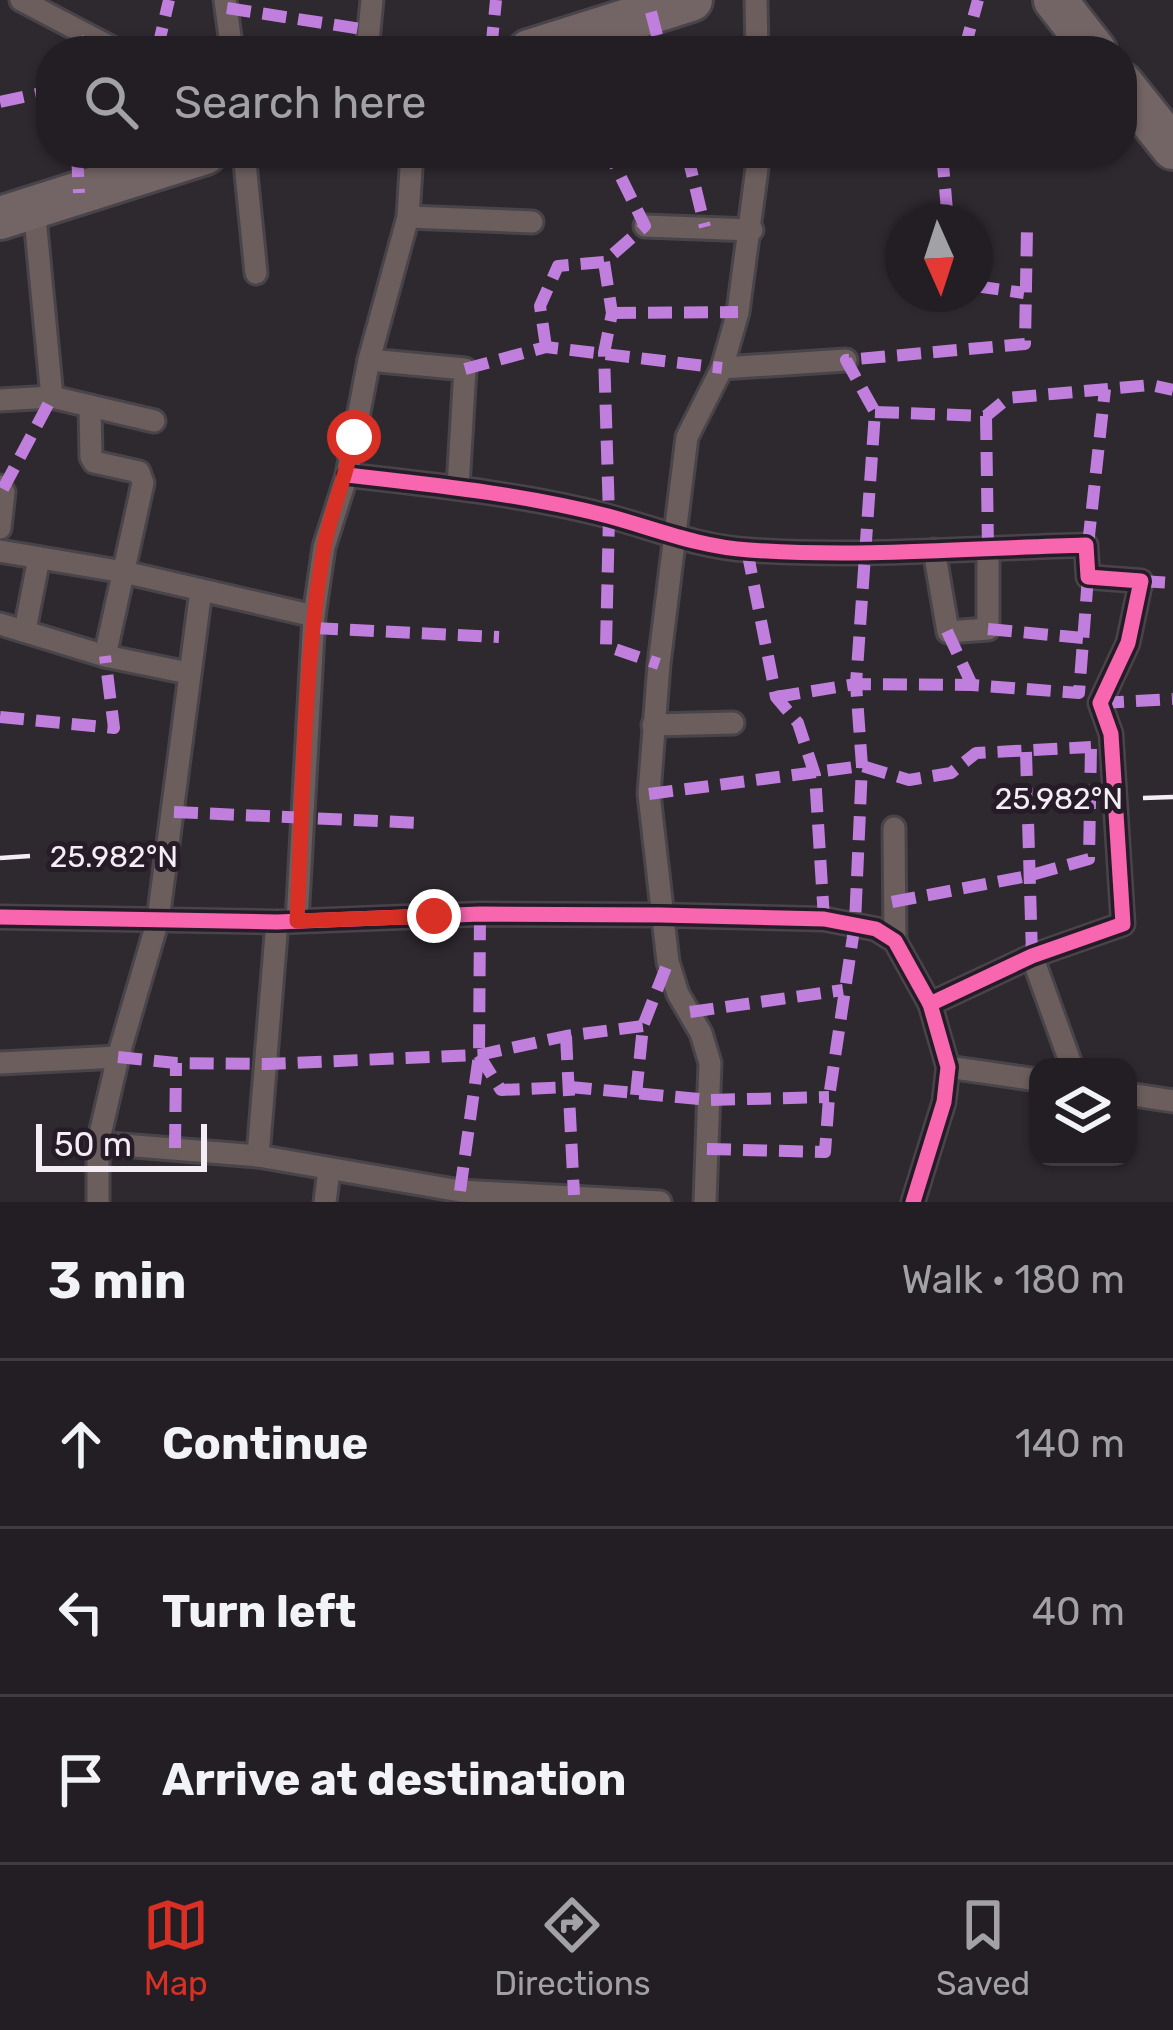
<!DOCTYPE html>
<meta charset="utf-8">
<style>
:root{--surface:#221e23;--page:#2a272b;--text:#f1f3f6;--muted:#a2a2a6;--line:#3f3c41;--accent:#d93025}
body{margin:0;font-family:Rubik,sans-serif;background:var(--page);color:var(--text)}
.controls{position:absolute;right:36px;bottom:36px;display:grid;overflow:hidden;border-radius:24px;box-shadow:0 3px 9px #0004}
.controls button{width:108px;height:108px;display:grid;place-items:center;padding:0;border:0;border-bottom:3px solid var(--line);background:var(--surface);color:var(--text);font:60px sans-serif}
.compass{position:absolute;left:885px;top:204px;width:108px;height:108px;border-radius:50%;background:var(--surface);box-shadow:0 3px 9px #0004;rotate:177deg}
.scale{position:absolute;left:36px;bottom:30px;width:171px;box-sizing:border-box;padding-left:12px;border:6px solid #f5edf6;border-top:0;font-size:33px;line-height:42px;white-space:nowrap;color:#f5edf6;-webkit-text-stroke:9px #261c28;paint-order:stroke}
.stop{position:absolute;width:36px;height:36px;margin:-27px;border:9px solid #d93025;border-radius:50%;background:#fff}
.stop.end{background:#d93025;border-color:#fff;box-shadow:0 3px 12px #0008}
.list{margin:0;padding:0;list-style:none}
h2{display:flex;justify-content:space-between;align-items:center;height:156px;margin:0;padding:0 48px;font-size:51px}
h2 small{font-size:39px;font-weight:400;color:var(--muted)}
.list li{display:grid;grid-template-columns:78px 1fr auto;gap:36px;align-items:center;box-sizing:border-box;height:168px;padding:0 48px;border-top:3px solid var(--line)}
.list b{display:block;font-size:45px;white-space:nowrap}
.list em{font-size:39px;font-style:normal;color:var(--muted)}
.icon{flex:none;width:66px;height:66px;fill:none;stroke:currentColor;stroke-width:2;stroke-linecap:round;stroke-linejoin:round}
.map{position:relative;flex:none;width:1173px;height:1202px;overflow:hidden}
.search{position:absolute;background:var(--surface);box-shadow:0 3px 9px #0004;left:36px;right:36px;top:36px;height:132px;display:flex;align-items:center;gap:30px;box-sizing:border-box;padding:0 42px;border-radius:48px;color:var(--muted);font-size:45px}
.sheet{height:660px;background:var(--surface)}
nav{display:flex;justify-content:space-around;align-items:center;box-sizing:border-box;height:168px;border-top:3px solid var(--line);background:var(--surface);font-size:33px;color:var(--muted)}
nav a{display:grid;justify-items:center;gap:6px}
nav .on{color:var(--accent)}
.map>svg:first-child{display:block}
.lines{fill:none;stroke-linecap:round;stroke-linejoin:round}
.street-casing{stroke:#49444a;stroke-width:27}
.highway-casing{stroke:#49444a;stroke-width:48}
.street{stroke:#6b5e5d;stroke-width:21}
.highway{stroke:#736465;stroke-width:42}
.quiet{stroke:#c07fdc;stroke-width:12;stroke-dasharray:24 12;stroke-linecap:butt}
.cycleway-casing{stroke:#261c28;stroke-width:22}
.cycleway{stroke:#f766af;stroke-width:15}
.route{stroke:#d93025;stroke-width:15}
.ticks{fill:none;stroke:#f5edf6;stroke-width:4.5}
.ticks-label{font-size:30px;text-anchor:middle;fill:#f5edf6;stroke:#261c28;stroke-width:10;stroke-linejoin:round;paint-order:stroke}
</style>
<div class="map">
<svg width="1173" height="1202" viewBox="0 0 1173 1202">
<rect width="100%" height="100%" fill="#2e282f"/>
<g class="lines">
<defs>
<g id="street">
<polyline points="21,0 118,51"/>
<polyline points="225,0 232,51"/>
<polyline points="756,0 757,51"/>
<polyline points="367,51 372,0"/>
<polyline points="244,153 256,273"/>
<polyline points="34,207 52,397"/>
<polyline points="408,217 532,222"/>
<polyline points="645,226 752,230"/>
<polyline points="369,360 465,369 458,487"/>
<polyline points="722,368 846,360"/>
<polyline points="0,400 52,397 154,421"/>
<polyline points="90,406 91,457 94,462 139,472 143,483 105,656"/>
<path d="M347,475C434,485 523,494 608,516C656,529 699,547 749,550C861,558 974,548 1086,545L1088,577L1141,581L1128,643L1100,703L1111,734L1123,924L1032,956L930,1004"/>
<polyline points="0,486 4,492 0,528"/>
<polyline points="934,550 948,632 988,629 988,548"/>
<polyline points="0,551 124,572 314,616"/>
<polyline points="0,624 105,656 188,673"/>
<polyline points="25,630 39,558"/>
<polyline points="653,725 733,723"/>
<polyline points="894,828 895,941"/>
<polyline points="0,917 277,922 480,914 660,915 824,919 876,929 895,941 930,1004 948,1067 944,1102 913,1202"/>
<polyline points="297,921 314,616 324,547 347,475 369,360 408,217 412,153"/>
<polyline points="1032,956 1072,1067"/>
<polyline points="0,1063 118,1057"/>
<polyline points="948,1067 1038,1080"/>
<polyline points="1128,1094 1173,1101"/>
<polyline points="98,1143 258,1156 460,1191 660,1202"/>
<polyline points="258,1156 277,922"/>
<polyline points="98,1202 98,1143 118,1057 158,920 201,590"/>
<polyline points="325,1202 329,1170"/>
<polyline points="705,1202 710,1063 701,1033 678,994 668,962 649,794 659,664 687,437 722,368 738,312 759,153"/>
</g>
<g id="highway">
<polyline points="1055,0 1095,51"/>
<polyline points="529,51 691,0"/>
<polyline points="1122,84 1173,148"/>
<polyline points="0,218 205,153"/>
</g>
</defs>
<use href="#street" class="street-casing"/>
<use href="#highway" class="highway-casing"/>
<use href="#street" class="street"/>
<use href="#highway" class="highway"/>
<g class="quiet">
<polyline points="227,8 368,30"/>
<polyline points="651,12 661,51"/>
<polyline points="84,51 88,37"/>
<polyline points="157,51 169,0"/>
<polyline points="491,51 496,0"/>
<polyline points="964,51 978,0"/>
<polyline points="0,102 51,91"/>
<polyline points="77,153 79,193"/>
<polyline points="687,153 705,227"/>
<polyline points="942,153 948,222"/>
<polyline points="604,262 612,313 604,353 609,516 606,646 659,664"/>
<polyline points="975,286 1024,293"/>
<polyline points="612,313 738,312"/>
<polyline points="546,347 540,306 558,266 604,262 645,226 609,153"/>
<polyline points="465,369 546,347 722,368"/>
<polyline points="875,412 986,416 1008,398 1151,385 1173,390"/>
<polyline points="986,416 988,548"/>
<polyline points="3,489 52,397"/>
<polyline points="1088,545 1105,389"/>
<polyline points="747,550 776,697 798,723 815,775 824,919"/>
<polyline points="1141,581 1173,583"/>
<polyline points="314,628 499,637"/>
<polyline points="988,629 1083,638"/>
<polyline points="947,631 972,685"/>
<polyline points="776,697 856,684 972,685 1079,693 1088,577"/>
<polyline points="1100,703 1173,699"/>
<polyline points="0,717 114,728 105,656"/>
<polyline points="1026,752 1032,956"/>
<polyline points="649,794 862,766 909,780 951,773 976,753 1091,747"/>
<polyline points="174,812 421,823"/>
<polyline points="892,902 1028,876 1089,859 1091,747 1097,739"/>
<polyline points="690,1012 843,990"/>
<polyline points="566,1036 574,1195"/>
<polyline points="479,1055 501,1090 570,1087 710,1100 829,1097"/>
<polyline points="118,1057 176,1063 266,1064 479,1055 566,1036 643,1026"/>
<polyline points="636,1095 643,1026 668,962"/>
<polyline points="175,1148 176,1063"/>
<polyline points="707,1149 825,1152 829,1097 855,923 862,766 856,684 875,412 846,360 1025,344 1027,228"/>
<polyline points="460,1191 479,1055 480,914"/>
</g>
<defs>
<g id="cycleway">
<path d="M347,475C434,485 523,494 608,516C656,529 699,547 749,550C861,558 974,548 1086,545L1088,577L1141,581L1128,643L1100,703L1111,734L1123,924L1032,956L930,1004"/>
<polyline points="0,917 277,922 480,914 660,915 824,919 876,929 895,941 930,1004 948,1067 944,1102 913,1202"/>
</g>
</defs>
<use href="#cycleway" class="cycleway-casing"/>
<use href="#cycleway" class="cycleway"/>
</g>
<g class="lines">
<path class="route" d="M354,437C347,476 329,514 323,553C303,673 303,799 297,921L434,916"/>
</g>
<path class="ticks" d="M1143,798L1173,797M0,858L30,856"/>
<g class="ticks-label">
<text x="1059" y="809">25.982°N</text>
<text x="114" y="867">25.982°N</text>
</g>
</svg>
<div class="controls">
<button><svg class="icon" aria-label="layers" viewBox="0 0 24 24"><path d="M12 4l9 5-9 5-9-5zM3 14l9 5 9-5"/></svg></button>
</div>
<svg class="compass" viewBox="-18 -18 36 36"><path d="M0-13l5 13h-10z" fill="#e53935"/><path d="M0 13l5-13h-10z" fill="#a2a2a6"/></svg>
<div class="scale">50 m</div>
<div class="stop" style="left:354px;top:437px"></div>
<div class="stop end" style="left:434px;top:916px"></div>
<div class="search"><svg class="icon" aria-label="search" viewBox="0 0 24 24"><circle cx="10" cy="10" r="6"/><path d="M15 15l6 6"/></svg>Search here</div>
</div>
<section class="sheet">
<h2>3 min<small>Walk · 180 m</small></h2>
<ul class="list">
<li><svg class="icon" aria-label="ahead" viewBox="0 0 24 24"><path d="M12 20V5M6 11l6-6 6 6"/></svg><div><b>Continue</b></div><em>140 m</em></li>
<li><svg class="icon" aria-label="left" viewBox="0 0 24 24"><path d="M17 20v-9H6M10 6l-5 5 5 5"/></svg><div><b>Turn left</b></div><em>40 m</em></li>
<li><svg class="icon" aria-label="arrive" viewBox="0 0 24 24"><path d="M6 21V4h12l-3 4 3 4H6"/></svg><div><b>Arrive at destination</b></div></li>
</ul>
</section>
<nav>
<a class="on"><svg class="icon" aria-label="map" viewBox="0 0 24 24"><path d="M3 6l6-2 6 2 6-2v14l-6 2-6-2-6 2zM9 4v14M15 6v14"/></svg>Map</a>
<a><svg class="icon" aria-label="directions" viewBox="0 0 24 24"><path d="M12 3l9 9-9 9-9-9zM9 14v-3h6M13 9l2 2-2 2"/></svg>Directions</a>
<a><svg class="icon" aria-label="saved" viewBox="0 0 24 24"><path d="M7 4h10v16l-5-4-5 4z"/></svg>Saved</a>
</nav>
